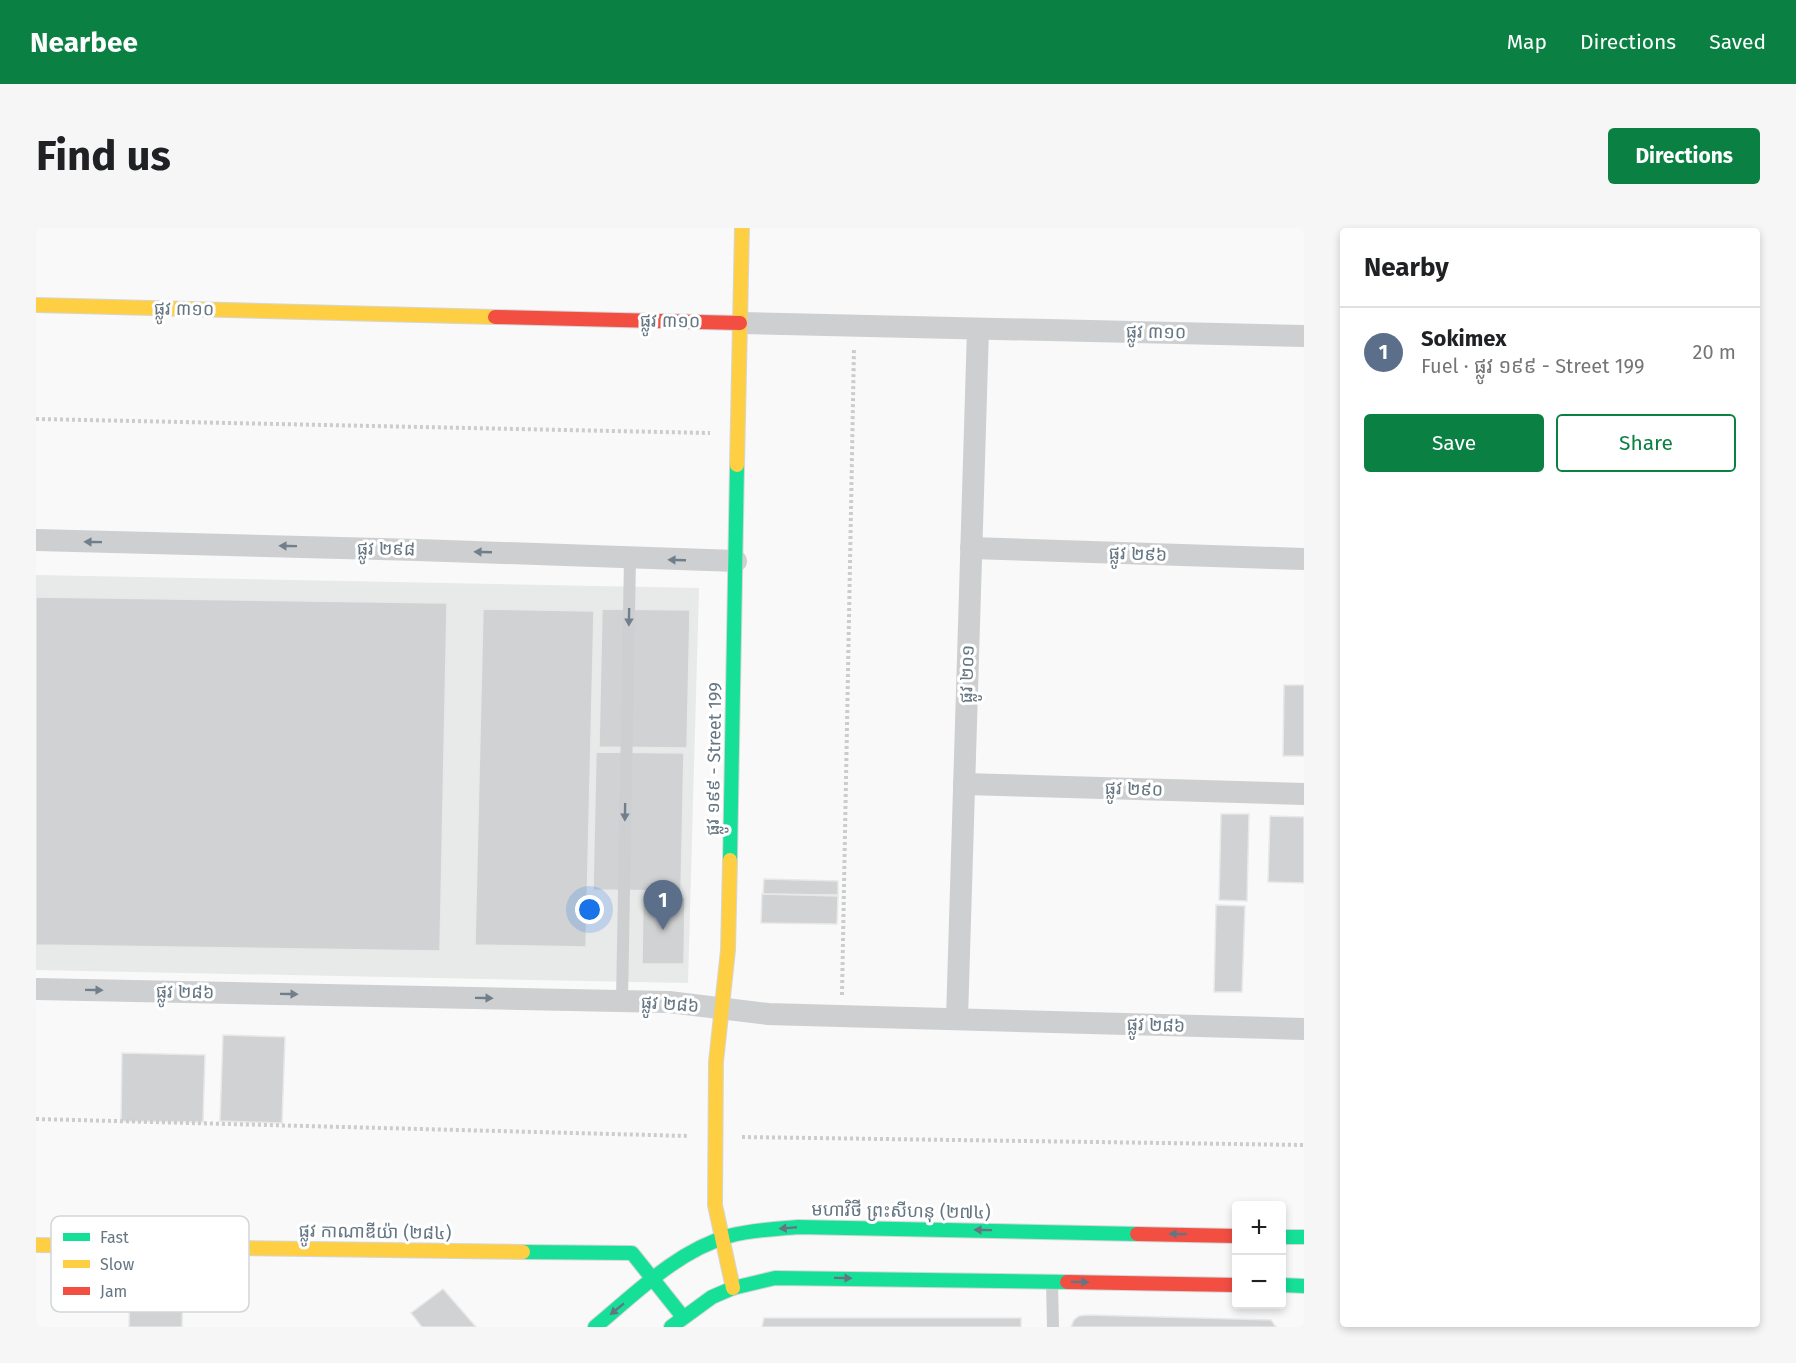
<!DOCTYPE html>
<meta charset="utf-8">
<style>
:root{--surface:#fff;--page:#f6f6f6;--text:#202124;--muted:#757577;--line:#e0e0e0;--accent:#0b8043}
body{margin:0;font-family:"Fira Sans","Noto Sans Khmer",sans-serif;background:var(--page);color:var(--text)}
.controls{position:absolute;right:18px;bottom:18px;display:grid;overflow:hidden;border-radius:6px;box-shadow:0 3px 9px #0003}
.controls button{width:54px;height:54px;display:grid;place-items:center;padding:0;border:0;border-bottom:2px solid var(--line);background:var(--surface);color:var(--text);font:30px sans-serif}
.you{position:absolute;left:554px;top:682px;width:21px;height:21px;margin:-15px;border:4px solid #fff;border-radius:50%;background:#1a73e8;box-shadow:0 0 0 9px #1a73e833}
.badge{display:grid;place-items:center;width:39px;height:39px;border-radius:50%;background:var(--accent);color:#fff;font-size:20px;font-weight:700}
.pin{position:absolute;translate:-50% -50px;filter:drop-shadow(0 2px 3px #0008)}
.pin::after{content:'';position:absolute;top:32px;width:21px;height:18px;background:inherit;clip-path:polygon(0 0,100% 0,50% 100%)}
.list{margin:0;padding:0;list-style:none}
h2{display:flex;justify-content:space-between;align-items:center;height:78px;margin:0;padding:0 24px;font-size:26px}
h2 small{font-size:20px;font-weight:400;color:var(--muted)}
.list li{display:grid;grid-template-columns:39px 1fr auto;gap:18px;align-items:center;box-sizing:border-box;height:90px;padding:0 24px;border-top:2px solid var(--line)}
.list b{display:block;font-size:22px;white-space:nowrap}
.list p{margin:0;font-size:20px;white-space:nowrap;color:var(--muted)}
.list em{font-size:20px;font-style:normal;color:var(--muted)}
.actions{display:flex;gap:12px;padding:18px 24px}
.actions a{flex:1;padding:14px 0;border:2px solid var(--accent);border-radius:6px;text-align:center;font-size:21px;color:var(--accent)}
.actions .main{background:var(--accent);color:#fff}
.map{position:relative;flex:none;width:1268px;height:1099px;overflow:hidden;border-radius:6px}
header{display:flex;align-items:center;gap:36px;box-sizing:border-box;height:84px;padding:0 30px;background:var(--accent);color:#fff}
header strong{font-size:28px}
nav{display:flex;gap:33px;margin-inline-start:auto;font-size:21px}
.intro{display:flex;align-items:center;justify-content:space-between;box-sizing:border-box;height:144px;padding:0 36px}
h1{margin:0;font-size:42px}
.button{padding:15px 27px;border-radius:6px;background:var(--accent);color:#fff;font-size:21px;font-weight:700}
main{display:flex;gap:36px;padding:0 36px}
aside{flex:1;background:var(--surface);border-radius:6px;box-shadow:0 3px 9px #0003}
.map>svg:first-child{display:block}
.built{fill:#e8e9e9}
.building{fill:#d0d2d3;stroke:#e8e8e8;stroke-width:1.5}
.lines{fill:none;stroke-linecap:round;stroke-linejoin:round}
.fast-casing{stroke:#d5d6d7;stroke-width:16}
.slow-casing{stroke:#d5d6d7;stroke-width:16}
.jam-casing{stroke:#d5d6d7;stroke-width:16}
.path{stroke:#cbcccd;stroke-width:4;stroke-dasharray:3 3;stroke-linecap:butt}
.lane{stroke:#cecfd0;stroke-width:12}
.street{stroke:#cecfd0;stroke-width:22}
.fast{stroke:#16e098;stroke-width:14}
.slow{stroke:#ffcf43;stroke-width:14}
.jam{stroke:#f24e42;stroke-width:14}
.oneway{fill:#707f8b}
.oneway2{fill:#657683}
.labels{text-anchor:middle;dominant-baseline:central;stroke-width:6;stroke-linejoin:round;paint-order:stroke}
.street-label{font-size:18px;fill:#657683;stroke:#fff}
.key{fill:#fff;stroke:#d1d6da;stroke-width:1.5}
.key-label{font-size:16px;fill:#657683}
</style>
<header>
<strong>Nearbee</strong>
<nav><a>Map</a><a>Directions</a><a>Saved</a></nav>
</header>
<div class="intro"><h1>Find us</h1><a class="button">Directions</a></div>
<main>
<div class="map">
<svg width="1268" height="1099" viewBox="0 0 1268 1099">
<rect width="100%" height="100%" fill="#f9f9f9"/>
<polygon class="built" points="0,347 663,360 652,755 0,742"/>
<g class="building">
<polygon points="0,369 411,375 404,723 0,717"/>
<polygon points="447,381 558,383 550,719 439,717"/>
<polygon points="566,381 654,382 651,520 563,519"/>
<polygon points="1248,457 1268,457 1268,528 1247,528"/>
<polygon points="560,524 648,525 645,663 557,662"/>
<polygon points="1185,586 1213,586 1211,673 1183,672"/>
<polygon points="1234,588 1268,589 1268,655 1232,654"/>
<polygon points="728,651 802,653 802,667 727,666"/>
<polygon points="726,666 802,668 801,696 725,695"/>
<polygon points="607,669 649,669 648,736 606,736"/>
<polygon points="1180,677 1209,678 1206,764 1178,764"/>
<polygon points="187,807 249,809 246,895 184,893"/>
<polygon points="86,825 169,827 167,894 85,893"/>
<polygon points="94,1056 147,1057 146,1099 93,1099"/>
<polygon points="407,1061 440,1099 386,1099 375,1085"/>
<polygon points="1051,1087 1235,1092 1240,1099 1035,1099 1038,1092 1043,1088"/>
<polygon points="728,1090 985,1090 985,1099 726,1099"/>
</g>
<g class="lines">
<defs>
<g id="fast">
<polyline points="694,632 701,237"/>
<polyline points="1246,1009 1268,1009"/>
<polyline points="487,1024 596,1025 647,1089"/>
<polyline points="1246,1057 1268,1058"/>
<path d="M559,1099C600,1065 641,1023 693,1008C715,1002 739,1001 762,999L1101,1006"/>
<polyline points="635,1099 676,1069 697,1060 739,1050 1031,1054"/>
</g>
<g id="slow">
<polyline points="0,77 459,89"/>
<polyline points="701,237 706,0"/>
<polyline points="694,632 692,722 680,834 679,977 697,1060"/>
<polyline points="0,1017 487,1024"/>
</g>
<g id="jam">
<polyline points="459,89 704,95"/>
<polyline points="1101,1006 1200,1008"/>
<polyline points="1031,1054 1200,1057"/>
</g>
</defs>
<use href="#fast" class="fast-casing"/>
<use href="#slow" class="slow-casing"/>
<use href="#jam" class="jam-casing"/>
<g class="path">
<polyline points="0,191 674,205"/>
<polyline points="806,767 818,120"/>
<polyline points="0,891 653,908"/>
<polyline points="706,909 1268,917"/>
</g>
<g class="lane">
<polyline points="586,773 594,330"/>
<polyline points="1016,1055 1017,1099"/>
</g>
<g class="street">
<polyline points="704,95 1268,108"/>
<polyline points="0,312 382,322 700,333"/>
<polyline points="935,320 1268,331"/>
<polyline points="928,556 1268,566"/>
<polyline points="0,761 633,774 732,786 1268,801"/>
<polyline points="921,791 942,101"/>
</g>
<use href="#fast" class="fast"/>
<use href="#slow" class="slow"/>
<use href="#jam" class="jam"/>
</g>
<defs><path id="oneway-solid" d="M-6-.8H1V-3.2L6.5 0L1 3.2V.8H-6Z" transform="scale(1.5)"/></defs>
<g class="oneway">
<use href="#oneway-solid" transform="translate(57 314) rotate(-179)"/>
<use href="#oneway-solid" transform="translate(252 318) rotate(-179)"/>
<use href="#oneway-solid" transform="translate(447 324) rotate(-178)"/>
<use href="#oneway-solid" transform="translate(641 332) rotate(-178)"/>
<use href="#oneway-solid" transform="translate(593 389) rotate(91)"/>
<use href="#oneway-solid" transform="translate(589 584) rotate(91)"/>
<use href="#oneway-solid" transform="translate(58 762) rotate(1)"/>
<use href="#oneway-solid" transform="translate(253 766) rotate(1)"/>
<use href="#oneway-solid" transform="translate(448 770) rotate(1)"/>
</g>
<g class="oneway2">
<use href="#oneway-solid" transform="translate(752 1000) rotate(175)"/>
<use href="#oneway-solid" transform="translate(947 1002) rotate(-179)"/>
<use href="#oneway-solid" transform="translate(1142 1006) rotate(-179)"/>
<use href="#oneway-solid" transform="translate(807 1050) rotate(1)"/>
<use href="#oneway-solid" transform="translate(1044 1054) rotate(1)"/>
<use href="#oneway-solid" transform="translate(581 1081) rotate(141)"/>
</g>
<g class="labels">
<g class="street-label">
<text transform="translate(148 81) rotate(1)">ផ្លូវ ៣១០</text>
<text transform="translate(634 93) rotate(1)">ផ្លូវ ៣១០</text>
<text transform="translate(1120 104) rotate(1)">ផ្លូវ ៣១០</text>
<text transform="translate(350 321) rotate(1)">ផ្លូវ ២៩៨</text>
<text transform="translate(1102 326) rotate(2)">ផ្លូវ ២៩៦</text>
<text transform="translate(931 446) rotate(-88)">ផ្លូវ ២០១</text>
<text transform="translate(678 531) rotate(-89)">ផ្លូវ ១៩៩ - Street 199</text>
<text transform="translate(1098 561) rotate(2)">ផ្លូវ ២៩០</text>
<text transform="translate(149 764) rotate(1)">ផ្លូវ ២៨៦</text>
<text transform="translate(634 776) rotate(4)">ផ្លូវ ២៨៦</text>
<text transform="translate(1120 797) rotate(2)">ផ្លូវ ២៨៦</text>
<text transform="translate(865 983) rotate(1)">មហាវិថី ព្រះសីហនុ (២៧៤)</text>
<text transform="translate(339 1004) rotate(1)">ផ្លូវ កាណាឌីយ៉ា (២៨៤)</text>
</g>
</g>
<rect x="15" y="988" width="198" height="96" rx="9" class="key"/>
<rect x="27" y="1005" width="27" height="8" fill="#16e098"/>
<rect x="27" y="1032" width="27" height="8" fill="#ffcf43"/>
<rect x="27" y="1059" width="27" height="8" fill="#f24e42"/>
<g class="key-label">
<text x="64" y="1015">Fast</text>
<text x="64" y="1042">Slow</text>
<text x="64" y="1069">Jam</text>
</g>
</svg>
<div class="controls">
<button>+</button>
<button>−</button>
</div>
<div class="you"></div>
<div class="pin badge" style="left:627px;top:702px;background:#5c6f8a">1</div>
</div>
<aside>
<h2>Nearby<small></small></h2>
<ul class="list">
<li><span class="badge" style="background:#5c6f8a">1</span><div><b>Sokimex</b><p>Fuel · ផ្លូវ ១៩៩ - Street 199</p></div><em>20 m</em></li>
</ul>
<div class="actions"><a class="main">Save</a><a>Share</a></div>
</aside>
</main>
